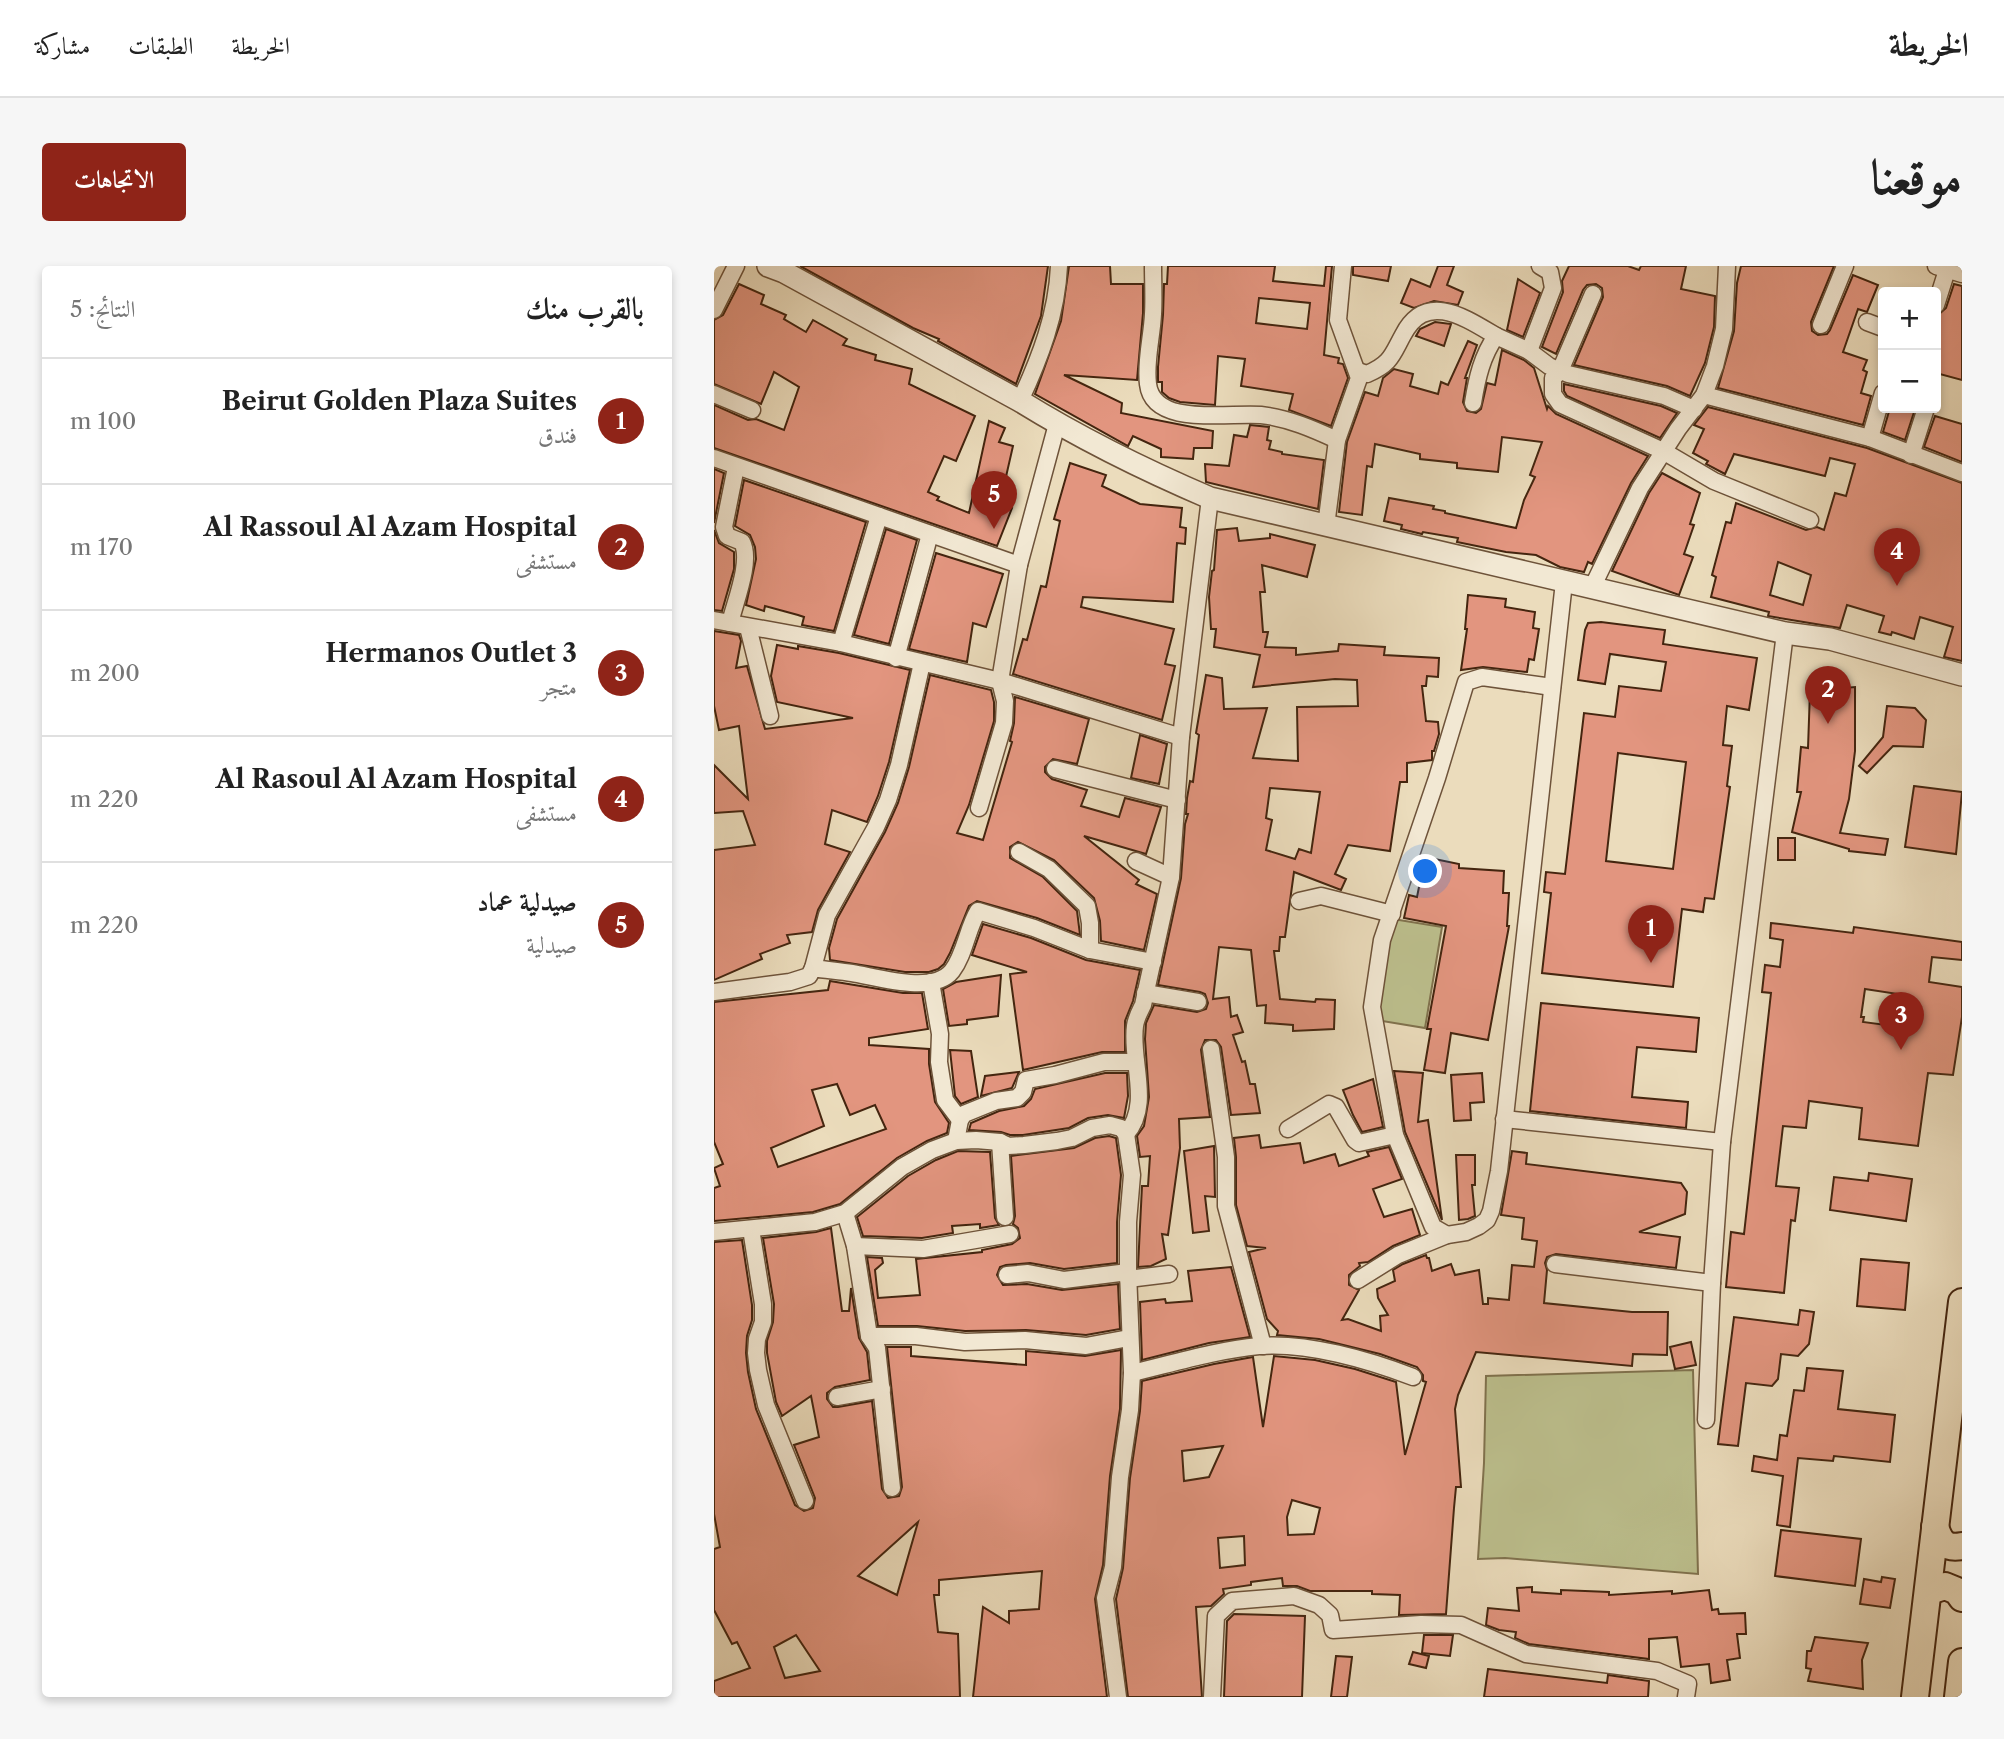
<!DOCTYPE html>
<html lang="ar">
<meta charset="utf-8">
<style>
:root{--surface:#fff;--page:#f6f6f6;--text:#222;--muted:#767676;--line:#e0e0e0;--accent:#8f2418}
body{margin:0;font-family:"Libre Caslon Text",Amiri,serif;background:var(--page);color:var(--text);direction:rtl}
.controls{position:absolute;right:21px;top:21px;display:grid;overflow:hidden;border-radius:7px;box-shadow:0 4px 10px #0003}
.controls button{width:63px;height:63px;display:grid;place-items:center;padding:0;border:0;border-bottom:2px solid var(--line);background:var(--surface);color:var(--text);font:35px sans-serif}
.you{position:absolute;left:712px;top:606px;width:24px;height:24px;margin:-18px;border:5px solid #fff;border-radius:50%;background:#1a73e8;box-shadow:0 0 0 10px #1a73e833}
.badge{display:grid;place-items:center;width:46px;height:46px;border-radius:50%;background:var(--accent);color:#fff;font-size:23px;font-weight:700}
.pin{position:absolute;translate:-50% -58px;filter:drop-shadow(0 2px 4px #0008)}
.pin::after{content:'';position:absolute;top:37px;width:24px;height:21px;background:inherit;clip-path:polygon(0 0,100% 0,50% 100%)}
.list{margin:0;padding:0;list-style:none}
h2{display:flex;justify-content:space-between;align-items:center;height:91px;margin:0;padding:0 28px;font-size:30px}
h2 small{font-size:23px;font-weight:400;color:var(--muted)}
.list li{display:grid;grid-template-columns:46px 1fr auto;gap:21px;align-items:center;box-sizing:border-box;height:126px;padding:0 28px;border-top:2px solid var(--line)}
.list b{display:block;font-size:26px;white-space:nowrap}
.list p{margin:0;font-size:23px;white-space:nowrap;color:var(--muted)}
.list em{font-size:23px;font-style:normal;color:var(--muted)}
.map{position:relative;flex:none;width:1248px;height:1431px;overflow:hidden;direction:ltr;border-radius:7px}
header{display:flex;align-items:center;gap:42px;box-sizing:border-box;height:98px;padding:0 35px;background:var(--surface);border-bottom:2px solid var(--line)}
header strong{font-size:33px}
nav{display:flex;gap:38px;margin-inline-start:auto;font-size:24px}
.intro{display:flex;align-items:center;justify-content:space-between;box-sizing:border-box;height:168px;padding:0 42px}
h1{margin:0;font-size:49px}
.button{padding:18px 32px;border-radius:7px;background:var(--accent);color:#fff;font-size:24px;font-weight:700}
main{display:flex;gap:42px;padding:0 42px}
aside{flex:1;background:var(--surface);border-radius:7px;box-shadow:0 4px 10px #0003}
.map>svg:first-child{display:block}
.green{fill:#bcbf8d;stroke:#80724e;stroke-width:2}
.building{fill:#e2957f;stroke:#44250f;stroke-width:2;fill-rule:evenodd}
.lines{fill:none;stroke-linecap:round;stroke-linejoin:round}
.minor-casing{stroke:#6e533a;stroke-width:19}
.tertiary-casing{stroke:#6e533a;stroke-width:24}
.trunk-casing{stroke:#44250f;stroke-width:30}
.minor{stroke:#f2e8d3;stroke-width:16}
.tertiary{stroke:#f2e8d3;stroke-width:21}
.trunk{stroke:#ebdcbc;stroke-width:26}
</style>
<header>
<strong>الخريطة</strong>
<nav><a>الخريطة</a><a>الطبقات</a><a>مشاركة</a></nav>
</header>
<div class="intro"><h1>موقعنا</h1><a class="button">الاتجاهات</a></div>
<main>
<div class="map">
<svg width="1248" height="1431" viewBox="0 0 1248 1431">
<rect width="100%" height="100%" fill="#ebdcbc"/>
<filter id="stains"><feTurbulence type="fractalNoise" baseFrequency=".00286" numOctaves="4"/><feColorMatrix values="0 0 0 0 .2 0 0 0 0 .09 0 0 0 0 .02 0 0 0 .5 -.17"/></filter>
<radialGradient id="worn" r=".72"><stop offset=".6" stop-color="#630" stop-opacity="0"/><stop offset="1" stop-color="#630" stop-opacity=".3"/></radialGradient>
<g class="green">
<polygon points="679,653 728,661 711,762 662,754"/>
<polygon points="979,1104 984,1308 791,1292 764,1293 770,1197 772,1110"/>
</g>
<g class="building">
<polygon points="86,0 334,0 327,50 302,118 224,75 225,73 199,62"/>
<polygon points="355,0 396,0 397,18 429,18 429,47 423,114 350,109 408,137 407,147 499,165 498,182 480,182 479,193 447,191 447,183 419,170 414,180 321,128 347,55"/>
<path d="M454,0H561L559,15L610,20L612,0H618L610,89L625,92L624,97L629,98L634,112L617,160L575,144L579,128L527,120L531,93L504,90L501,139L466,136L455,132L448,126V116H444V101L449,49L450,18H453ZM545,32L596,37L593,63L542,57Z"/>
<polygon points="639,0 677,0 674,15 639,9"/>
<polygon points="724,0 740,0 733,19 749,26 744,39 720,35 700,42 687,37 697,13 716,21"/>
<polygon points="855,0 914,0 925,4 927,0 972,0 967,23 1001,30 1000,61 991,97 976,130 953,120 860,99 889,31 888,22 882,18 873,19 869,24 842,88 828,81 849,26 848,15"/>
<polygon points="1027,0 1120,0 1097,56 1098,65 1104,69 1113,68 1116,64 1139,9 1164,19 1153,46 1144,43 1129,86 1153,94 1149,104 1153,106 1147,127 1157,130 1149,159 1004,122 1020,65 1023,17"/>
<polygon points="804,13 826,27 809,71 793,64"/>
<polygon points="25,18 50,29 47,38 72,49 70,53 92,66 99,54 133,73 129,79 162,89 161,94 198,103 195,118 261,150 242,195 230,190 214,226 225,231 223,234 255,247 275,155 291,162 285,176 299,180 286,237 298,242 283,280 0,182 0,139 34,154 42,153 70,164 85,121 60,106 47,138 0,118 0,54 9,49"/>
<polygon points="1240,18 1248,20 1248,114 1222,107 1222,57 1224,49 1232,42"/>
<polygon points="721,56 737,58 730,80 702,70 706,63"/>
<polygon points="754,75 763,79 751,112 753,112 749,136 753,145 762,147 767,143 773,117 781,119 788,84 810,94 820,102 833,143 834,140 842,148 934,190 917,217 878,298 874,296 870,306 846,301 822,289 792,286 743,276 744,272 709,266 708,268 687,263 688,259 670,255 675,232 720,240 719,243 731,245 731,247 802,262 810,234 821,211 816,209 828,176 788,171 784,206 743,202 743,197 706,193 706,188 661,178 658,201 653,200 648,249 625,246 633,176 651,126 664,130 669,112 680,103 699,108 696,120 724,128 727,116 734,119"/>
<polygon points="850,118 947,140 963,147 946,172 853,130 850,125"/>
<path d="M994,141L1153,182L1248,217V395L1230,391L1239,361L1206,351L1200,373L1178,366L1177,369L1165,366L1170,350L1133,339L1126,362L1054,350L1055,346L997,331L1002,311L998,309L1012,256L1017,257L1022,237L1092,264L1103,261L1110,264L1121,227L1132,230L1141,198L1116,192L1111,210L1020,188L1011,208L992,198L994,195L979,187L990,163L980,159ZM1064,296L1097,309L1089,339L1056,329Z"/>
<polygon points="1176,142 1201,143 1191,174 1169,166"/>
<polygon points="1221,150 1248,158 1248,196 1210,181"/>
<polygon points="536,159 555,161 553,174 557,175 555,183 568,186 568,188 610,194 604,243 492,216 491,198 515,200 520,169 533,171"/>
<polygon points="356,197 392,209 388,220 426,238 468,242 466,261 472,262 471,278 463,277 459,336 369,331 367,341 460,363 451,398 461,400 448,454 299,408 309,373 313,374 327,320 332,321 346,255 340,253"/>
<polygon points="0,203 10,207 0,257"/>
<polygon points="948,207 986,227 976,258 980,259 970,288 979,291 965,329 898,305 935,227"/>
<polygon points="30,214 152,256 120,365 88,359 90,351 84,349 51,340 50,345 32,339 42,293 41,281 36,269 21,260"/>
<path d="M523,262L525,275L556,272V268L601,279L593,311L548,299L551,326H546L549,366H554L551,381L582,382V389L624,385L625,378L671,381L670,389L725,392L724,411L713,410L712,420H708L712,455L724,456L725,468L720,485H718V494L693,497V516H686L676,585L634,579L621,608L632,613L627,624L580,606L571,671H566L565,685H560L566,733L601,736L602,733L621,734L620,763L579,765V759L551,757L552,739L543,740L537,684L505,681L499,733L515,731L517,751L523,749L529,766L519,769L528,796L531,795L536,818H541L546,847L517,849L507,781L502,774H491L487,784L496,851L465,853L466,882L454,969L448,968L452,993L437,1000L424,1001L428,920H434L436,890L426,891L423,870L430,860L435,831L431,773L432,757L440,739L483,746L492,743L494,737L491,728L486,726L444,719L467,612L471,558L474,548H472L473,532L476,515L479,516L485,469L482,467L492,409L508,412L510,443L553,442L539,492L584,495L583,441L644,440L643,414L621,413L539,421L546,389L500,381L502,363H497L495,331L498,305L500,304L503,264ZM556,522L606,526L597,587L585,583L581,593L552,584L558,554L552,552Z"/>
<polygon points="172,263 203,274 175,378 140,369"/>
<polygon points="0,264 5,277 20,286 20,303 8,345 0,344"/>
<polygon points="222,287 289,308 272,361 259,357 253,396 195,383"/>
<polygon points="754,329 792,333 791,341 821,346 819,362 825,363 820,394 815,393 813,406 769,401 747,404 753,363 751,363"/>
<path d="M887,356L951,364L949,378L1043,392L1035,444L1013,440L1009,479L1018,480L1013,520L1016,521L1000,633L991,632L989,646L968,643L959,721L828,707L837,627L830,626L832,606L851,608L870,447L901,451L905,420L947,425L952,396L896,388L891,418L864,414L871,364L874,357ZM904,487L972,496L959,603L892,595Z"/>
<polygon points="0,365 25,369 27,375 22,402 33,400 51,463 139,452 63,436 57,410 63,379 84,383 84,380 125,387 196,404 175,496 164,530 153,556 118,544 111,578 136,586 104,644 98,666 73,669 76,677 46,688 48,693 0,714 0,584 41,579 29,545 0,547 0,499 34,533 25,460 5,464 0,440"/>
<polygon points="216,409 277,424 280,436 280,455 255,539 243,567 269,574 298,476 296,475 300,457 301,431 375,453 363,498 339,493 331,501 331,506 338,513 373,524 367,540 405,551 411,532 447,541 432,588 370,570 425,614 422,618 443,628 430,684 387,675 386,655 380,632 340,594 304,576 296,581 296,592 329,611 363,645 366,669 323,652 263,635 255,640 236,687 230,698 224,703 215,706 191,706 116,694 115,682 123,653 171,566 184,537 195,501"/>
<polygon points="1141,421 1141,485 1135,533 1126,567 1174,573 1171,589 1135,585 1135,583 1078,566 1087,526 1083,526 1087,481 1094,482 1096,425"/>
<polygon points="1173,440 1201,442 1212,454 1209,481 1179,480 1153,507 1145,500 1169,471"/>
<polygon points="426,469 453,478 445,518 417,512"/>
<polygon points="1200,520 1248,526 1242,588 1191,581"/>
<rect x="1064" y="572" width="17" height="22"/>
<polygon points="711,591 745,598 745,602 790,605 789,627 795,627 793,660 795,660 774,774 737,767 731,807 710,804 717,763 713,763 732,660 690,652 695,629 703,631"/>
<path d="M1057,657L1139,667L1140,661L1248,676V694L1218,691L1215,716L1248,721V751L1239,809L1214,807L1204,880L1145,873L1148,842L1095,835L1092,862L1069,860L1062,920L1085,922L1081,955L1077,954L1070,1027L1012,1021L1017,966L1030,968L1057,727L1048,726L1051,699L1066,701L1069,674L1056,672ZM1151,723L1184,728L1179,760L1149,756L1150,751H1147Z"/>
<polygon points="269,658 317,672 372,694 426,704 419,735 411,755 411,786 388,786 309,804 296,708 313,706 258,689"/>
<polygon points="287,709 284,750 253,754 253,758 235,760 229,723 242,716"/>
<path d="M116,715L189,727H208L214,763L155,772V779L215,783V798L221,836L235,857L233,867L213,875L183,892L126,938L99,946L0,955V922L6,920L0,902L9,898L0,876V736L114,724ZM123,818L136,849L161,839L172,863L64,901L57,882L110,860L98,824Z"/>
<polygon points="827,737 985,752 982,786 923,781 918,831 974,836 972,862 816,845"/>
<polygon points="236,784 257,785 264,831 247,838 241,830"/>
<polygon points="680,805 709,807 704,856 714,854 728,954 691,866"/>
<polygon points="305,806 298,822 267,830 271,810"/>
<polygon points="391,807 413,807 414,830 410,852 394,849 374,852 355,862 309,869 296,869 287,866 255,864 257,857 285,845 310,840 317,833 321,823"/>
<polygon points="768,807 770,836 756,837 757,854 740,855 737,809"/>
<polygon points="659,813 669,861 648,866 639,849 629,824"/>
<path d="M545,869L547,882L586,877L590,897L621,888L625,900L655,890L653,886L675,881L688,913L659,923L670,951L698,943L706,969L679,980L654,996L645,997L646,1000L635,1009V1019L645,1024L628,1054L634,1053L667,1065L666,1050L674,1049L664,1032L663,1023L681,1015L679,1004L689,998L712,989L713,992H715L718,1005L737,998L741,1009L765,1004L769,1038H774V1032L795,1034L798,999L820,1001L823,975L808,973L810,952L787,949L798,885L813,887L812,898L967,917L973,926L971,948L925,966L966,971L962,1002L842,988L833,991L831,997L833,1004L830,1037L918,1046H954L953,1089L919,1088L918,1100L762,1086L744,1129L741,1143L747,1221H742L740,1242L732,1348L685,1349L686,1329L658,1328V1325H596L583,1320H569L568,1312L537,1316V1319L509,1323L510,1328L497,1340L482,1341L488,1431H414L402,1333L409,1302L416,1212L426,1145L428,1115L500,1098L539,1091L549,1161L560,1090L601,1094L641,1103L682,1116L691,1189L712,1116L709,1115V1109L703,1101L666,1088L605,1073L563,1069L564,1065L553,1053L535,986L552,982L533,980L522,939V891L520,872ZM509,1180L495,1211L470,1215L468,1185ZM578,1234L606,1242L600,1268L574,1269L573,1251ZM530,1270L531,1299L506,1302L504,1272Z"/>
<polygon points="395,870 402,872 407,909 403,956 403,997 350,1003 316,997 292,999 286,1001 283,1009 289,1019 313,1018 348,1024 404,1018 406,1063 372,1069 312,1064 251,1065 203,1060 164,1060 153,991 168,992 169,997 161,1004 164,1032 206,1029 202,993 268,986 268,984 298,978 306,972 304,962 299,958 301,950 297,890 360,882 381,872"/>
<polygon points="500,880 501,931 491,930 495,965 479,967 470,885"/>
<polygon points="244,885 276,886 281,952 285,959 266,962 266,958 238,960 239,967 208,972 149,970 143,951 194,910 222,894"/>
<polygon points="742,889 761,889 761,919 758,919 761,950 754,953 745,954"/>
<polygon points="1155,907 1198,913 1192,955 1116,944 1120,911 1154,915"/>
<path d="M117,962L128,1045H135L137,1022L145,1072L153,1086L156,1114L121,1121L113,1127V1133L119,1141H124L158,1135L168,1223L174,1232L185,1230L188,1221L173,1081H197V1090L312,1099V1085L371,1090L407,1084L406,1143L396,1210L389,1299L381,1333L393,1431H259L269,1341L295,1357V1345L325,1343L328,1305L225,1314V1329H220L224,1366L244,1368L246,1431H0V1415L36,1402L23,1376L18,1378L0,1344V1283L6,1281L0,1248V976L28,974L38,1039V1054L33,1070L32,1087L34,1106L42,1143L81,1239L90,1245L99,1242L101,1232L80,1179L105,1171L97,1130L68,1150L62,1136L53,1087V1075L59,1056L60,1038L49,972L102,966ZM204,1256L183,1329L144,1310ZM82,1369L106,1405L71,1412L60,1381Z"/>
<polygon points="1147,993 1195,997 1191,1044 1143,1040"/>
<polygon points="517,1001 536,1071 495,1077 428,1094 426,1036 451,1033 452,1037 478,1035 474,1005"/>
<polygon points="1086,1044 1100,1046 1095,1078 1084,1090 1067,1088 1064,1113 1058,1120 1032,1117 1024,1180 1004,1178 1020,1051 1084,1059"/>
<polygon points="977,1076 982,1099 961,1103 956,1081"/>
<polygon points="1093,1102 1129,1105 1124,1143 1181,1149 1176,1196 1120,1190 1119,1195 1084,1192 1076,1261 1063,1259 1069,1210 1038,1205 1040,1190 1063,1194 1066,1169 1073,1170 1080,1124 1090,1125"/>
<polygon points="1067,1264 1147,1273 1141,1320 1061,1310"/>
<polygon points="1168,1311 1181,1313 1176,1342 1146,1338 1150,1313 1167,1316"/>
<polygon points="818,1321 818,1326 847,1328 847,1324 895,1326 895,1329 958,1325 958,1328 995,1324 998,1344 1004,1343 1005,1348 1031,1347 1032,1368 1023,1368 1026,1392 1013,1394 1016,1414 997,1417 995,1398 967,1401 963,1371 935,1373 935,1393 815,1378 801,1372 802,1366 785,1364 772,1359 774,1342 805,1345 803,1322"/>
<polygon points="520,1348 591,1350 588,1431 510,1431 513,1355"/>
<polygon points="710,1369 739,1369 736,1390 708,1387"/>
<polygon points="1101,1371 1154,1377 1148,1394 1149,1423 1094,1415 1097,1403 1092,1402 1093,1385 1097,1385"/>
<polygon points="699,1386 715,1390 712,1402 695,1398"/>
<polygon points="622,1390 638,1391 633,1431 617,1431"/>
<polygon points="774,1403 893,1417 894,1409 935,1415 934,1431 770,1431"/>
</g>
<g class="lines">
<defs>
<g id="minor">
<path d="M439,0C439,16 440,32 439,48C438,71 431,95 434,118C439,162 516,146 547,149C574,152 599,163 623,174"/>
<polyline points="1222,0 1248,8"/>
<polyline points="879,28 846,105 839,112 839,128 846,138 949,185 1000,215 1096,254"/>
<polyline points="1222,39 1233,4"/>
<polyline points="0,44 22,0"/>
<polyline points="1153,56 1169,62"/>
<polyline points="1107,59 1131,0"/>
<polyline points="815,85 839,22 836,6 826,0"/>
<path d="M644,105L653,108C677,98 678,89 689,69C712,25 750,51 782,70"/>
<polyline points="0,128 38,144"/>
<polyline points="990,129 1156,172 1248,207"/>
<path d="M306,135C326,92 343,48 345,0"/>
<path d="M759,137C763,112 768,90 782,70L815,85L835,100L854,108L950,130L980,143"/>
<polyline points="1156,172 1169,127"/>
<polyline points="1197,189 1212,142"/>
<polyline points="0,192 305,299"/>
<polyline points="612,260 623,174 645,112 624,54 629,0"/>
<polyline points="878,322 926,222 964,163 990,129 1001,100 1010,63 1013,0"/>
<polyline points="0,354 127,377 286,415 467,471"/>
<path d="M16,357C21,336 38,295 28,276L13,270L10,261L22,201"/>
<polyline points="34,361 56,450"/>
<polyline points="127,377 165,250"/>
<polyline points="182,392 216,268"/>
<polyline points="341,503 463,534"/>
<polyline points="265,542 290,457 291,435 286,415 305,299 343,158"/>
<polyline points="305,586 335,603 373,640 376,657 376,684"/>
<polyline points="422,595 457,611"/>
<polyline points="585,635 607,630 678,648"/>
<polyline points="99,702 113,649 162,561 174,534 185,499 208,397"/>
<polyline points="217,716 226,768 225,796 231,834 246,854"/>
<path d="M0,726L76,716L95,710L99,702C112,704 125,705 138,707C163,711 219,729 238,705C251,688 253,663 264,645L320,662L376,684L439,696"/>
<polyline points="431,727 484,736"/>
<polyline points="497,783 512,891 512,940 549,1080"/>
<polyline points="790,853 1008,876"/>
<polyline points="574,863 615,838 622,841 641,874 645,877 681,869"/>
<path d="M412,868C438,839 416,794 421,760C422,752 426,745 429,739L457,611L467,471L496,232"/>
<polyline points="242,875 246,854 250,848 282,835 303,832 309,826 312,814 341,809 390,796 422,796"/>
<polyline points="286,876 291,951"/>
<polyline points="131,947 141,980 155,1070 163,1082 178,1222"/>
<polyline points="37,963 49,1038 49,1056 43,1073 42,1087 44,1104 52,1139 91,1235"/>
<polyline points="0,966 101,956 131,947 188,901 218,884 242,875 262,874 286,876 294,880 310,879 343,875 358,872 378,862 396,859 407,862 412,868 418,909 414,956 414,1006 418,1107 416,1144 406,1211 399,1301 391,1332 404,1431"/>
<polyline points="733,969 719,961 681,869 658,741 668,674 723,512 752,416 768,411 838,421"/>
<polyline points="141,980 209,983 296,968"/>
<polyline points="841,998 998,1017"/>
<polyline points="293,1009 314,1007 350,1014 414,1006"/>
<polyline points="414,1013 455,1008"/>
<polyline points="644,1014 684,989 733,969 752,966 765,960 773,954 777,945 785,905 850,316"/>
<polyline points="155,1070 202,1070 251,1076 311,1074 372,1080 415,1072"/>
<path d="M418,1107C460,1097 503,1084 545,1080C593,1076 655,1094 699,1111"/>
<polyline points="123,1131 168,1123"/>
<polyline points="992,1154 998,1017 1008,876 1071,367"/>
<polyline points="498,1431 502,1350 518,1335 580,1330 605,1339 616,1349 619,1364 707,1358 747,1359 812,1388 943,1405 974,1418 972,1431"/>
</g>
<path id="tertiary" d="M54,0L70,6L306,135C369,174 428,203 496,232L1071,367L1116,373L1248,409"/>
<g id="trunk">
<path d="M1221,1261C1226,1276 1231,1283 1248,1280"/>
<polyline points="1215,1325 1231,1320 1243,1325 1248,1332"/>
<polyline points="1201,1431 1248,1036"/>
<polyline points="1244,1431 1248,1396"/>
</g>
</defs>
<use href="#minor" class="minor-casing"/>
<use href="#tertiary" class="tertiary-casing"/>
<use href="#trunk" class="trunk-casing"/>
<use href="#minor" class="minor"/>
<use href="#tertiary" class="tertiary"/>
<use href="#trunk" class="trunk"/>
</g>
<rect width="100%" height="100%" filter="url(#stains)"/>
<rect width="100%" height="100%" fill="url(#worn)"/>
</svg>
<div class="controls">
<button>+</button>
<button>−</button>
</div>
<div class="you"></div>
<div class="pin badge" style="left:937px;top:697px">1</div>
<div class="pin badge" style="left:1114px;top:458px">2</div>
<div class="pin badge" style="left:1187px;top:784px">3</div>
<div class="pin badge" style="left:1183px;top:320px">4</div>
<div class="pin badge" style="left:280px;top:263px">5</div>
</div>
<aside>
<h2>بالقرب منك<small>النتائج: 5</small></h2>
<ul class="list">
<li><span class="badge">1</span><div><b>Beirut Golden Plaza Suites</b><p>فندق</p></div><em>100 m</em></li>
<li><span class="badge">2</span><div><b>Al Rassoul Al Azam Hospital</b><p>مستشفى</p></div><em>170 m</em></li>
<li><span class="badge">3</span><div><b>3 Hermanos Outlet</b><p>متجر</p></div><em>200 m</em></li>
<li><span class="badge">4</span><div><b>Al Rasoul Al Azam Hospital</b><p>مستشفى</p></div><em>220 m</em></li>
<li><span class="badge">5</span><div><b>صيدلية عماد</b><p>صيدلية</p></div><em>220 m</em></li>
</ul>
</aside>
</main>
